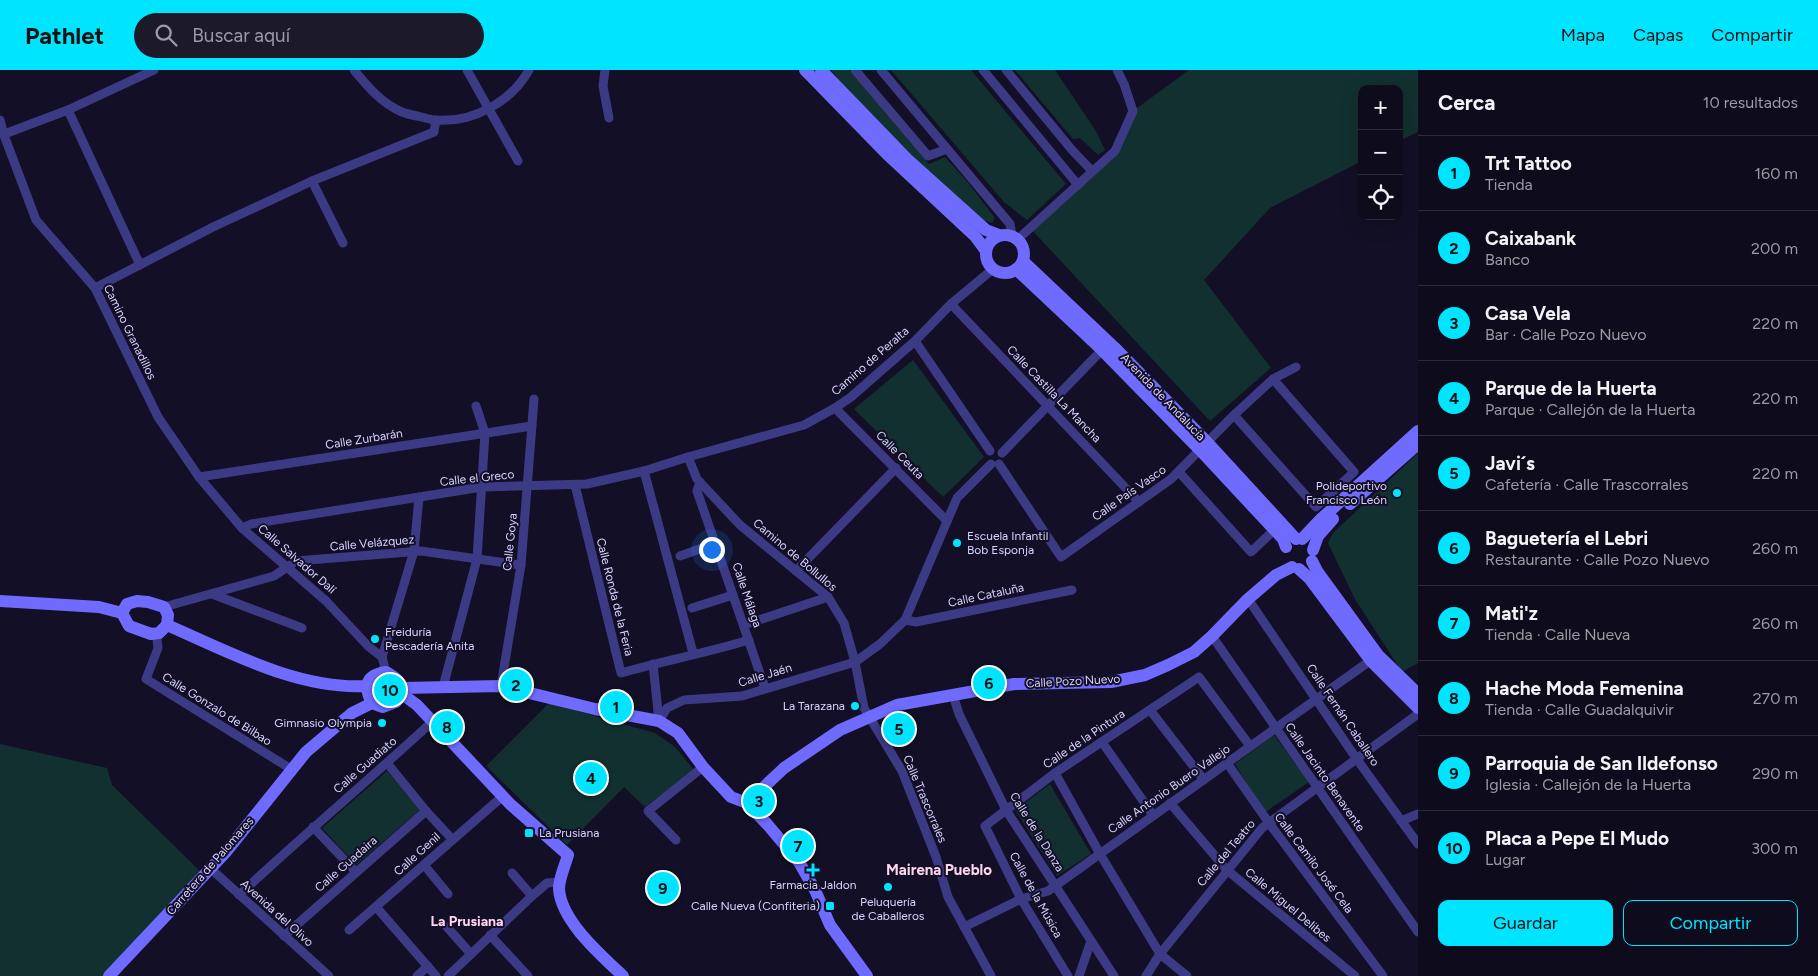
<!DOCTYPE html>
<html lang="es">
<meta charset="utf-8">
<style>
:root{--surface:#0e0b1c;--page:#1c1929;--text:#f1f3f6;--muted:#9b9ba3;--line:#2e2b3b;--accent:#00e5ff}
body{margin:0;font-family:Figtree,sans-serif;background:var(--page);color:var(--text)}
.controls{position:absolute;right:15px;top:15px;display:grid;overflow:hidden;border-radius:10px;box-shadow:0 5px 20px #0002}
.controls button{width:45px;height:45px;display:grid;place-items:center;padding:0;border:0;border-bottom:1px solid var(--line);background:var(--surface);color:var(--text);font:25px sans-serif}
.you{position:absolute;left:711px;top:479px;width:18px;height:18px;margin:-12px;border:4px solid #fff;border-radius:50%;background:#1a73e8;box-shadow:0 0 0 8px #1a73e833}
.badge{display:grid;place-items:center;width:32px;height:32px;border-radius:50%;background:var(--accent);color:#111;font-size:16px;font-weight:700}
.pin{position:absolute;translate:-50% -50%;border:2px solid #fff;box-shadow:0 1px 5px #0006}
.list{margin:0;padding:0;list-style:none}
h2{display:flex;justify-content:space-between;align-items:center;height:65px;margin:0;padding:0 20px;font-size:21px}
h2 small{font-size:16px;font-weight:400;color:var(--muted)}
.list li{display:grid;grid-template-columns:32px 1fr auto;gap:15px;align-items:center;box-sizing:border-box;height:75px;padding:0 20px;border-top:1px solid var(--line)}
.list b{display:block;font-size:19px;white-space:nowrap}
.list p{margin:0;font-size:16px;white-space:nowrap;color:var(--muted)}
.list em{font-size:16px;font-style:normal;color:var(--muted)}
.actions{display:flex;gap:10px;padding:15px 20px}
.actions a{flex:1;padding:11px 0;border:1px solid var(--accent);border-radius:10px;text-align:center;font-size:18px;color:var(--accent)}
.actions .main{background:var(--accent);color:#111}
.icon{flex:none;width:28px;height:28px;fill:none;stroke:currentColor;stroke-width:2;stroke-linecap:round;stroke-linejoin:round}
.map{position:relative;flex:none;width:1418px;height:906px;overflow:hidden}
header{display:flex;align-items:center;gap:30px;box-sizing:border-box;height:70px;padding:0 25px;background:var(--accent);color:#111}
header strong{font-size:24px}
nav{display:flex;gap:28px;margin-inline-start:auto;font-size:18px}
.search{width:350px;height:45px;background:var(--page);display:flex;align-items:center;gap:12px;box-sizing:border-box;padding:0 18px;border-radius:28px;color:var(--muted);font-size:19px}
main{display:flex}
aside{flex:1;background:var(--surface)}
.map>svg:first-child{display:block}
.green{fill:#12302f}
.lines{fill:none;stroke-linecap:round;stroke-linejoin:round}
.street{stroke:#3d3a85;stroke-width:9}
.secondary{stroke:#6f6bff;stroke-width:12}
.poi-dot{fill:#00e5ff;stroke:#130f26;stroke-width:2}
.labels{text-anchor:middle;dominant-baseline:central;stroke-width:4;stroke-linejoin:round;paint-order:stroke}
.street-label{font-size:12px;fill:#d9d4ff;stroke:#130f26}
.poi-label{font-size:12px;fill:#d9d4ff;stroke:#130f26;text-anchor:end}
.neighbourhood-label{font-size:14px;font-weight:bold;fill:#ffd6f0;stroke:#130f26}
.quarter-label{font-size:15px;font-weight:bold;fill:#ffd6f0;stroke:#130f26}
</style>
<header>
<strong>Pathlet</strong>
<div class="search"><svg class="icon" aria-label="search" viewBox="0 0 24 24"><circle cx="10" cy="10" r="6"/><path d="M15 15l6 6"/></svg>Buscar aquí</div>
<nav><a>Mapa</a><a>Capas</a><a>Compartir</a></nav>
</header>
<main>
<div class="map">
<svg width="1418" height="906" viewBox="0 0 1418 906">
<rect width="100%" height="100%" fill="#130f26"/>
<g class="green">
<path d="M831,0H849L929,94L945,87L966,110L995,148L992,153L983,150C930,103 875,55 831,0Z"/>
<polygon points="891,0 971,0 1066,114 1027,150 1004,132"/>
<polygon points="1015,0 1055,0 1096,61 1105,80 1098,85 1080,68 1073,69"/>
<polygon points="1189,0 1418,0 1418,62 1399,71 1399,19 1362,19 1362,91 1270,138 1204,210 1271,298 1210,351 1030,158 1115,81 1133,41"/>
<polygon points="913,290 984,387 943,427 854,339"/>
<polygon points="1418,383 1418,593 1402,602 1355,529 1328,473 1333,463"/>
<polygon points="549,633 655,663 675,677 694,700 645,737 624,717 567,775 486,696"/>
<polygon points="1274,665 1309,712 1264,743 1235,694"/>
<polygon points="0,674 107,698 112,715 204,805 106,906 0,906"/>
<polygon points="387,701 420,740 356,795 322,758"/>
<polygon points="1050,714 1091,784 1057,806 1015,740"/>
</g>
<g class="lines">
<g class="street">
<path d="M354,0C368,17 381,33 402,42C407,44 412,45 417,46C423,47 430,50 436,50C473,53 511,32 529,0"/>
<polyline points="467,0 518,91"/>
<polyline points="605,0 603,16 609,48"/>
<polyline points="855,0 928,86 947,79"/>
<polyline points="881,0 1010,154 1012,165"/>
<polyline points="983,0 1078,115"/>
<polyline points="1006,0 1072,80 1092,101"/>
<polyline points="68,40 140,195"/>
<polyline points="0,50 4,65 36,150 95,218 158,347 199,407 242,458 326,531 368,576 382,587"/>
<polyline points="7,63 68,40 154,0"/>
<polyline points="312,111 343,173"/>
<polyline points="1018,169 1115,81 1133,41 1124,14 1117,0"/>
<polyline points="95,218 213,157 312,111 434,62 436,50"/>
<polyline points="951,234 1139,432"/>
<polyline points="915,271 990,381"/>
<polyline points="835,338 946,450"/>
<polyline points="1234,345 1316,437 1354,402 1273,309"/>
<polyline points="1002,383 1102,280"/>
<polyline points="688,387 804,355 835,338 851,327 915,271 951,234 993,199"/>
<polyline points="999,394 1061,487 1171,409 1234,345 1273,309 1296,297"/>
<polyline points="644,401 693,583"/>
<polyline points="1179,402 1251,482 1274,460"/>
<polyline points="199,407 532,356"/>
<polyline points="700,412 697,421 765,618"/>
<path d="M575,415L621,603C663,591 706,583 749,570"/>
<polyline points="242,458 251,454 482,417 587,414 644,401 688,387 697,409 740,455 828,527 844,553 855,592 864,638 902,701 936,787 948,827 991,906"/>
<polyline points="680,486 716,473"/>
<polyline points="796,501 896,398"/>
<polyline points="212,524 302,558"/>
<polyline points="1248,529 1356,688 1418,774"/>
<polyline points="164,537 274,506 296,491 421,481 521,495"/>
<polyline points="692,538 733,525"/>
<polyline points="905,550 916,552 1072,520"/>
<polyline points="744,555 828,527"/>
<polyline points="159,563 157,569 158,578 146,609 291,699"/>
<polyline points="1212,566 1418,862"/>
<polyline points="653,594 659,651"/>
<polyline points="386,602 382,587 414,481 419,427"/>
<polyline points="501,616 521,495 534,329"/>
<polyline points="443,617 477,489 485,363 476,336"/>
<polyline points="953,625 959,644 1006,740 1114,906"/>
<polyline points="1150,640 1204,710"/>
<polyline points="659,651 667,638 684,630 742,626 855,592 880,574 905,550 957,428 991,394"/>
<polyline points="1102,672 1153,745"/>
<polyline points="387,693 426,741 452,769"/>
<polyline points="1227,693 1269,753 1383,906"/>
<polyline points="1055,703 1100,784 1160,884 1187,906"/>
<polyline points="1170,733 1227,800 1355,906"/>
<polyline points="1401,751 1418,744"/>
<polyline points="313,757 355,801"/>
<polyline points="676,770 648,741 703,697"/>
<polyline points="424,795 448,824"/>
<polyline points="210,798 329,906"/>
<polyline points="512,803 532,826"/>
<path d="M239,825C302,766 369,710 433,651"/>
<polyline points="377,838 436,906"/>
<polyline points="447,857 471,884"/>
<polyline points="964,857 1021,829 1048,821 1374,588"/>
<polyline points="349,860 503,726"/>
<polyline points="490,865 528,906"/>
<polyline points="284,866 426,741"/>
<polyline points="417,906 428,896"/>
<polyline points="448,906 532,826 547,813 560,812"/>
<polyline points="1068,906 1021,829 985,756 1055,703 1199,607 1250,676"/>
<polyline points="1079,906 1091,871"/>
<polyline points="1146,906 1160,884 1262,758 1418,644"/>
</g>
<g class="secondary">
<polyline points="805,0 887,84 975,166 986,181"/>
<polyline points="821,0 907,89 986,160 999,165"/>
<circle cx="1005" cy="184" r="19"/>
<polyline points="1023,191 1115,278 1207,372 1296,469"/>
<polyline points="1016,199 1102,280 1200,380 1283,469 1286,477"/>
<polyline points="1350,434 1418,374"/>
<polyline points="1302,469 1321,449 1418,361"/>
<polyline points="1313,480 1318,466 1333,449"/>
<polyline points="1312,491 1317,501 1378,585 1418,624"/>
<polyline points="1299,499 1309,508 1371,591 1418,638"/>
<polyline points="0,531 99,537 122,543"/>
<polygon points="137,531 148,532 164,537 168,545 167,555 159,563 151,564 129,556 122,543 127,534"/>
<path d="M167,555C229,582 298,620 367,616"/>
<path d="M386,602C397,608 401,611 402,624L396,632L383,637L372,633C363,616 366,605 386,602Z"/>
<polyline points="401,618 501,616 595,639 659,651 678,663 703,697 731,727 747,733 767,754 799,792 815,820 830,855 867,906"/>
<path d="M402,624L417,635L510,734L568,785C565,796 559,808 559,819C561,851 601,885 623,906"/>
<polyline points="747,733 784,698 840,660 897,635 1014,614 1111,612 1145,605 1168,595 1194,582 1212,566 1248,529 1276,505 1292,497"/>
<polyline points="109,906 225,783 306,682 352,643 372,633"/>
</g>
</g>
<g class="poi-dot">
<circle cx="1397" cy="423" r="5"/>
<circle cx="957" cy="473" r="5"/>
<circle cx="375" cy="569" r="5"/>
<circle cx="855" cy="636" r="5"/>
<circle cx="382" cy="653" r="5"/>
<rect x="524" y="758" width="10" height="10" rx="2.5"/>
<path d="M810.5 792.5h5v5h5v5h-5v5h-5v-5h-5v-5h5z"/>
<circle cx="888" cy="817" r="5"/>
<rect x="825" y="831" width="10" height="10" rx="2.5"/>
</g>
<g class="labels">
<g class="street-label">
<text transform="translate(130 262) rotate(64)">Camino Granadillos</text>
<text transform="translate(870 291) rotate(-41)">Camino de Peralta</text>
<text transform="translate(1054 324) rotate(46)">Calle Castilla La Mancha</text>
<text transform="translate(1163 327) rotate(46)">Avenida de Andalucía</text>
<text transform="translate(364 369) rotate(-9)">Calle Zurbarán</text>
<text transform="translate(900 385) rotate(45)">Calle Ceuta</text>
<text transform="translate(477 408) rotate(-6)">Calle el Greco</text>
<text transform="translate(1129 423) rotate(-35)">Calle País Vasco</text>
<text transform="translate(510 472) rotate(-84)">Calle Goya</text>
<text transform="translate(372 473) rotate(-5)">Calle Velázquez</text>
<text transform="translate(795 485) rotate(40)">Camino de Bollullos</text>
<text transform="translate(297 489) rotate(41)">Calle Salvador Dalí</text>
<text transform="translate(747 525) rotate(71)">Calle Málaga</text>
<text transform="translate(986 525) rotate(-12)">Calle Cataluña</text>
<text transform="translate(615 527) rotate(76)">Calle Ronda de la Feria</text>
<text transform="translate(765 605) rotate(-17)">Calle Jaén</text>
<text transform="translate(1073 611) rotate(-3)">Calle Pozo Nuevo</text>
<text transform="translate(217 639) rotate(32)">Calle Gonzalo de Bilbao</text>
<text transform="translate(1343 645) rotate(56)">Calle Fernán Caballero</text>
<text transform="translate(1084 669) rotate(-34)">Calle de la Pintura</text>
<text transform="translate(365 695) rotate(-41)">Calle Guadiato</text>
<text transform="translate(1325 707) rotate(55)">Calle Jacinto Benavente</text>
<text transform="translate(1169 719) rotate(-35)">Calle Antonio Buero Vallejo</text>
<text transform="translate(925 729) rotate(67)">Calle Trascorrales</text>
<text transform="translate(1037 762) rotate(58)">Calle de la Danza</text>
<text transform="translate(1226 783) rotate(-50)">Calle del Teatro</text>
<text transform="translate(417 784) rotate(-42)">Calle Genil</text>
<text transform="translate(1314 793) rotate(53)">Calle Camilo José Cela</text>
<text transform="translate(346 794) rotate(-41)">Calle Guadaira</text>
<text transform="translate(210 796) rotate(-49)">Carretera de Palomares</text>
<text transform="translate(1036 825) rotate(61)">Calle de la Música</text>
<text transform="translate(1288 835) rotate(40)">Calle Miguel Delibes</text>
<text transform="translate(277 843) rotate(42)">Avenida del Olivo</text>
</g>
<g class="poi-label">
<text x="1387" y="416">Polideportivo<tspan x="1387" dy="14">Francisco León</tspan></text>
<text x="967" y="466" text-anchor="start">Escuela Infantil<tspan x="967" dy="14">Bob Esponja</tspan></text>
<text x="385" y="562" text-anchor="start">Freiduría<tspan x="385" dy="14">Pescadería Anita</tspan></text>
<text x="845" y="636">La Tarazana</text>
<text x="372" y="653">Gimnasio Olympia</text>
<text x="539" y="763" text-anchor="start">La Prusiana</text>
<text x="813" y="815" text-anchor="middle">Farmacia Jaldon</text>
<text x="888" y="832" text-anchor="middle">Peluquería<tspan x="888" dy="14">de Caballeros</tspan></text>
<text x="820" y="836">Calle Nueva (Confiteria)</text>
</g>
<g class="neighbourhood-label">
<text x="467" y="851">La Prusiana</text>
</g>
<g class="quarter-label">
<text x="939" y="800">Mairena Pueblo</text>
</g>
</g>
</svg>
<div class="controls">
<button>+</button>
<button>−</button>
<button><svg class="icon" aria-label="locate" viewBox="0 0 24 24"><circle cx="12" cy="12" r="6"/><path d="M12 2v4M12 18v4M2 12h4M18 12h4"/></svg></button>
</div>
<div class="you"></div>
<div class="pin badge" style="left:616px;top:637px">1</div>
<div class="pin badge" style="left:516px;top:615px">2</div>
<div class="pin badge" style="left:759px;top:731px">3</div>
<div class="pin badge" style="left:591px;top:708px">4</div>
<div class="pin badge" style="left:899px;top:659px">5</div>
<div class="pin badge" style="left:989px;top:613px">6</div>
<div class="pin badge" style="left:798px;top:776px">7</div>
<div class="pin badge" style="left:447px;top:657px">8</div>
<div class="pin badge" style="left:663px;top:818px">9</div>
<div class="pin badge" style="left:390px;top:620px">10</div>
</div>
<aside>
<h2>Cerca<small>10 resultados</small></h2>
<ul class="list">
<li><span class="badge">1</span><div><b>Trt Tattoo</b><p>Tienda</p></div><em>160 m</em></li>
<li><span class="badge">2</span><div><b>Caixabank</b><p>Banco</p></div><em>200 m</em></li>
<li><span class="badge">3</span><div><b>Casa Vela</b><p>Bar · Calle Pozo Nuevo</p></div><em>220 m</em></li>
<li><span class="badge">4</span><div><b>Parque de la Huerta</b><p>Parque · Callejón de la Huerta</p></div><em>220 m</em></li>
<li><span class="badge">5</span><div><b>Javi´s</b><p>Cafetería · Calle Trascorrales</p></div><em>220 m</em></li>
<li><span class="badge">6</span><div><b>Baguetería el Lebri</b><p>Restaurante · Calle Pozo Nuevo</p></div><em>260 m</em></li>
<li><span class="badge">7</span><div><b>Mati'z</b><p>Tienda · Calle Nueva</p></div><em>260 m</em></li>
<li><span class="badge">8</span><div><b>Hache Moda Femenina</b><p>Tienda · Calle Guadalquivir</p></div><em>270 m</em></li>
<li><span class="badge">9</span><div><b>Parroquia de San Ildefonso</b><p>Iglesia · Callejón de la Huerta</p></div><em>290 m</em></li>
<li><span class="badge">10</span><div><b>Placa a Pepe El Mudo</b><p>Lugar</p></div><em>300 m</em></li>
</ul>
<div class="actions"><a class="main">Guardar</a><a>Compartir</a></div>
</aside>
</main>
